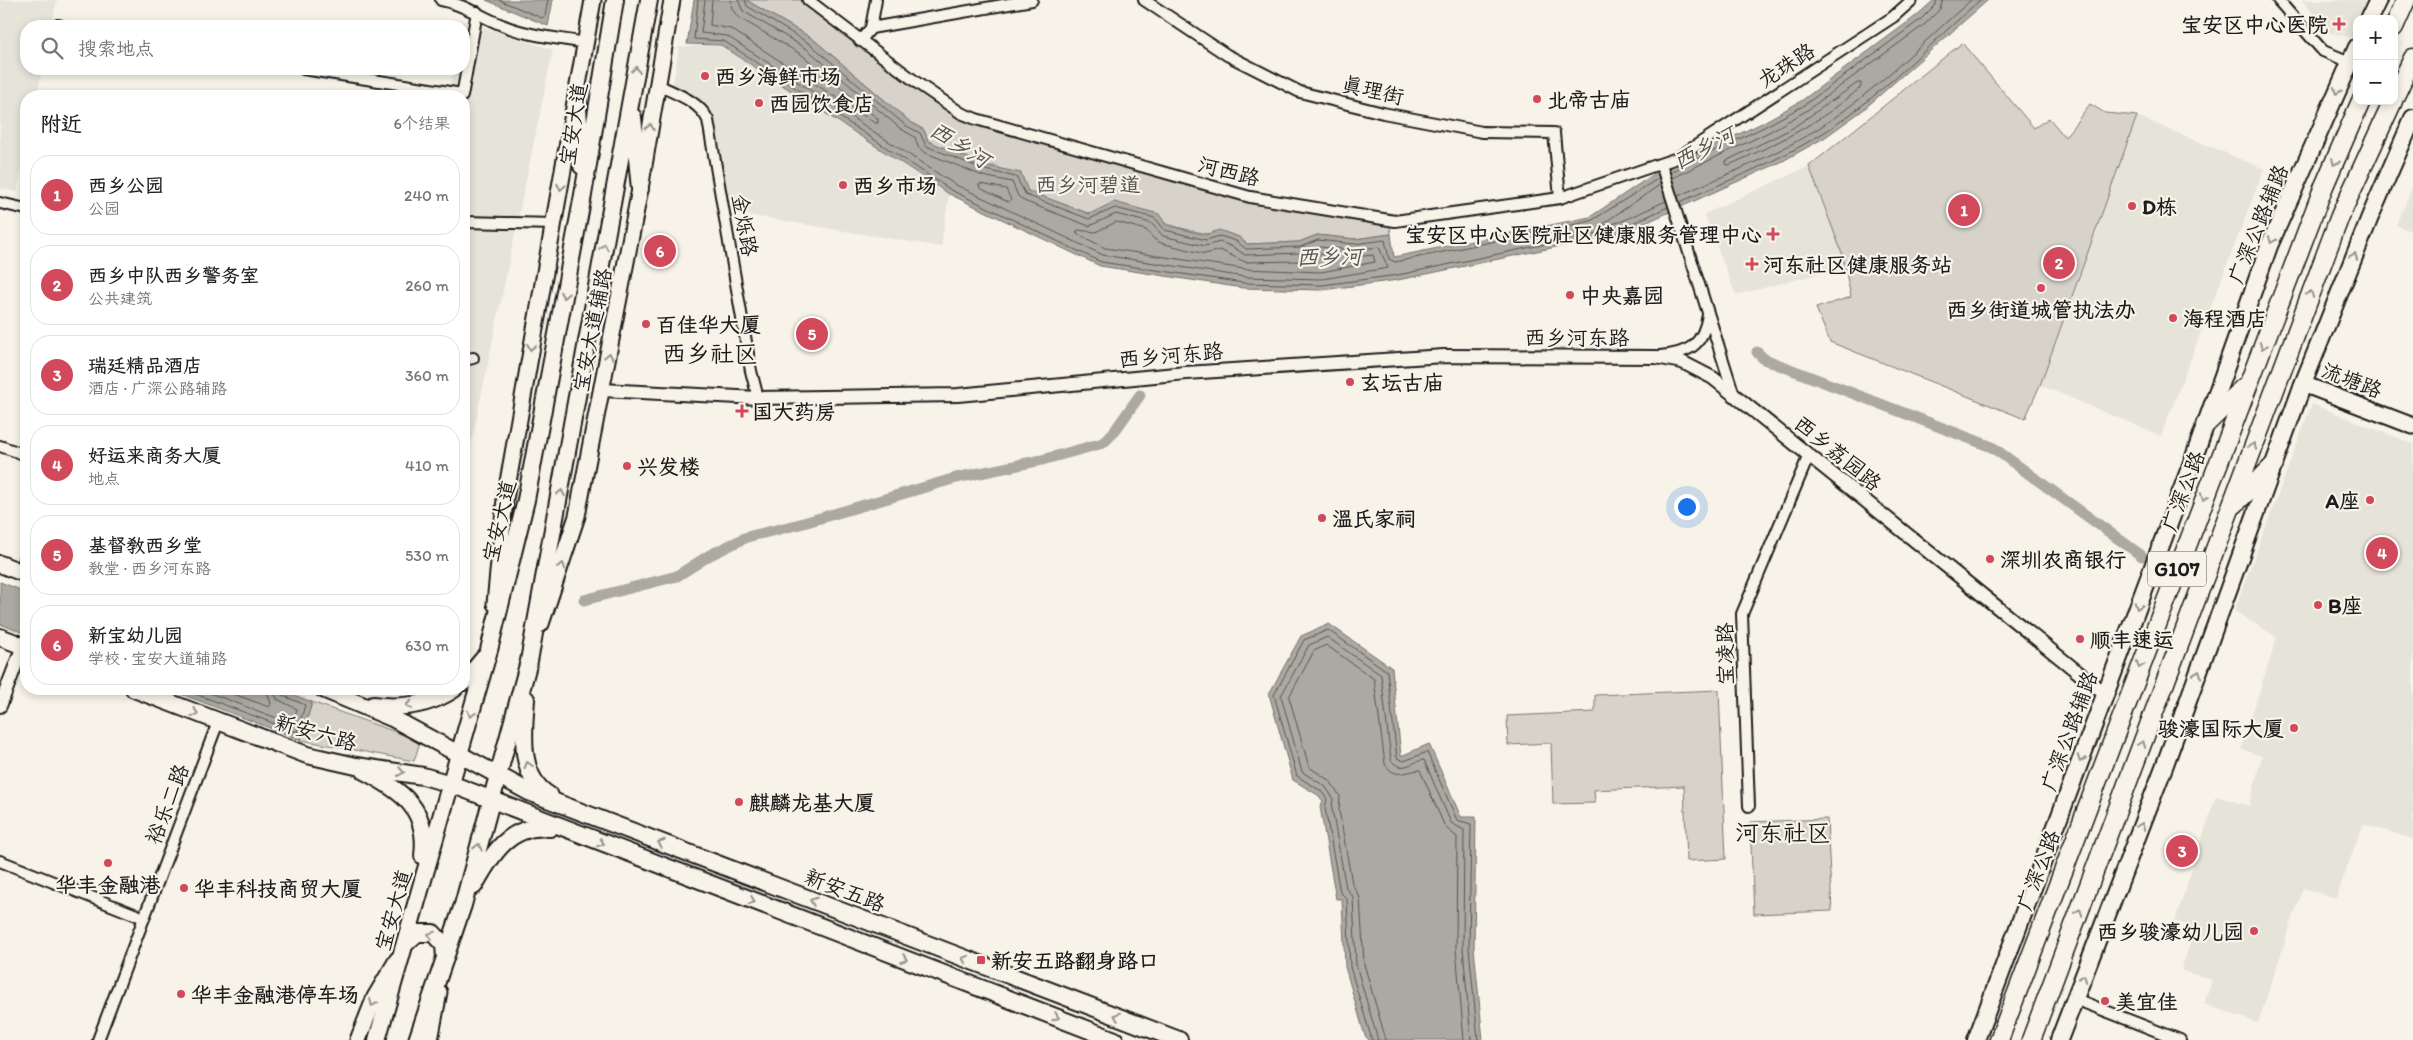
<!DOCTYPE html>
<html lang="zh">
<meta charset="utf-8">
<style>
:root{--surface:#fff;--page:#f6f6f6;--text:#222;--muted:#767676;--line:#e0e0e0;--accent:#d1495b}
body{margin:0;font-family:Itim,"LXGW WenKai TC",sans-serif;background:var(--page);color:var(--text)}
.controls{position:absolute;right:15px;top:15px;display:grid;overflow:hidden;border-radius:10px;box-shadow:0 2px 8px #0003}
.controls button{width:45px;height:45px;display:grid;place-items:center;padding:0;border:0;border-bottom:1px solid var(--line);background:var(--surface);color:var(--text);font:25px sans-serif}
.you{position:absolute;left:1686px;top:506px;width:18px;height:18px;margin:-12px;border:4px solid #fff;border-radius:50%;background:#1a73e8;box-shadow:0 0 0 8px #1a73e833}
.badge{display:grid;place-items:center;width:32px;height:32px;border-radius:50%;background:var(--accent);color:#fff;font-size:16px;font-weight:700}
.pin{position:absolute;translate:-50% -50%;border:2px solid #fff;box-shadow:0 1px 5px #0006}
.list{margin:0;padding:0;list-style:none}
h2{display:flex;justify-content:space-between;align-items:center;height:65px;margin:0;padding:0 20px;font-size:21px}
h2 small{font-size:16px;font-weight:400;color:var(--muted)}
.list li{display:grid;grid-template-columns:32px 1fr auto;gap:15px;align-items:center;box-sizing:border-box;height:80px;margin:0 10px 10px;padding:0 10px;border:1px solid var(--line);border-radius:20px}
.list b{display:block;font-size:19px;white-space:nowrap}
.list p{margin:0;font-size:16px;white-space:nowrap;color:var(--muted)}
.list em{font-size:16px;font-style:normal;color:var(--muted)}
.icon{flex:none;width:28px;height:28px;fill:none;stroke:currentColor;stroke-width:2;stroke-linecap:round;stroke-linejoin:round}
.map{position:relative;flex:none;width:2413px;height:1040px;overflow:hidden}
.search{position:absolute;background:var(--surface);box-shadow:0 2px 8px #0003;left:20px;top:20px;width:450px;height:55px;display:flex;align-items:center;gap:12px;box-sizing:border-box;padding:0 18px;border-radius:20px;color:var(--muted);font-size:19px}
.panel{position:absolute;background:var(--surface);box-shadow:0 2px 8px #0003;left:20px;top:90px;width:450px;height:605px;border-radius:20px}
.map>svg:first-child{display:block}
.built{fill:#e6e3d9}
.green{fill:#d7d3cb;stroke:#7a7874}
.water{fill:#aca9a2;stroke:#72716c}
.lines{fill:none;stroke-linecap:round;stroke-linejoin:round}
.shore{stroke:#565452;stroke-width:1}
.canal{stroke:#aca9a2;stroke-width:11}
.minor-casing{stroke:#1c1c1c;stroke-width:14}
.tertiary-casing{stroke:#1c1c1c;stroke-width:16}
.secondary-casing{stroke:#1c1c1c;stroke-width:19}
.primary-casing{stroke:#1c1c1c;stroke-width:20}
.trunk-casing{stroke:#1c1c1c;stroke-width:21}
.minor{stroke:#f7f3e8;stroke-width:10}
.tertiary{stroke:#f7f3e8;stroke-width:12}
.secondary{stroke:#f7f3e8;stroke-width:15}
.primary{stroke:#f7f3e8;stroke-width:16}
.trunk{stroke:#f7f3e8;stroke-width:18}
.oneway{stroke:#94928c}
.poi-dot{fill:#d1495b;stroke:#f7f3e8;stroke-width:2}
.labels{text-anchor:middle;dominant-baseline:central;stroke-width:4.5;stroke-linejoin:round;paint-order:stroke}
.shield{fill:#f7f3e8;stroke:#5e5c59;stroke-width:1}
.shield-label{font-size:20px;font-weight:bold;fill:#1c1c1c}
.poi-label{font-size:21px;font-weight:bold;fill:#1c1c1c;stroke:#f7f3e8;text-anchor:start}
.street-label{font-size:21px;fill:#1c1c1c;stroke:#f7f3e8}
.park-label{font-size:21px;fill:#545351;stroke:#f7f3e8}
.water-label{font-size:22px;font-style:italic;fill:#565452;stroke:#f7f3e8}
.quarter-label{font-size:24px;fill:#1c1c1c;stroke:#f7f3e8}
</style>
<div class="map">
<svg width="2413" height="1040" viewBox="0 0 2413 1040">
<rect width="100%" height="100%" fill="#f7f3e8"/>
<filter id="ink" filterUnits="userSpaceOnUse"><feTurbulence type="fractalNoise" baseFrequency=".02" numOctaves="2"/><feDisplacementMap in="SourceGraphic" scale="10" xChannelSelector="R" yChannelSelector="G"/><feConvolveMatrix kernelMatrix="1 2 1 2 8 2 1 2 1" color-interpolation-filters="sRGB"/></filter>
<g filter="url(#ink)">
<g class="built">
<polygon points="0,0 57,0 51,26 26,26 26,69 42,69 37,96 26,96 26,147 17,192 0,188"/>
<polygon points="2302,0 2369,0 2361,19 2357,19 2357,29 2353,38 2328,32"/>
<polygon points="462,20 553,50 464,479 464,96 448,96 453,69 464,69 464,26 461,26"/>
<polygon points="721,45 949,194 941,247 730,212 715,118 708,105 673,85 679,47"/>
<polygon points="2137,116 2264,169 2161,436 2040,385"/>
<polygon points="1809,166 1842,253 1845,267 1736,295 1704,214"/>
<polygon points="2413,186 2413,232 2396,225"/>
<polygon points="2312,404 2413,444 2413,839 2363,824 2336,898 2303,888 2258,1023 2204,1004 2212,980 2181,970 2195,928 2175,921 2216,796 2249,806 2262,756 2241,749 2277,637 2234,611"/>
</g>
<g class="green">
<path d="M746,0H801L961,119L1249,201L1390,226L1391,234L1355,239L1317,235L1299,242L1246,244L1239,237C1188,234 1160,223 1114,202L1090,214L1028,191L997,166H987L928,141L924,130L909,121L813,39Z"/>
<polygon points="1962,43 2034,128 2049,118 2065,137 2090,104 2105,113 2137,116 2040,385 2025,419 1830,342 1816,308 1851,297 1842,253 1809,166"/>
<polygon points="1719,690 1726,859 1687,861 1684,786 1594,790 1595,803 1553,804 1551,743 1508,745 1507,716 1595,712 1595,695"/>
<polygon points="312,702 418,740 419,745 414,761 301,740"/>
<polygon points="1827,819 1832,911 1754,914 1750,822"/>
</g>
<g class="water">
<polygon points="486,0 553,0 548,26"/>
<polygon points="694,0 746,0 813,39 909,121 924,130 928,141 987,166 1021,173 1028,191 1090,214 1114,202 1159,214 1166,225 1206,235 1219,230 1239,237 1247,244 1299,242 1317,235 1355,239 1391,234 1394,257 1590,217 1651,176 1762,123 1801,101 1916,16 1934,0 1988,0 1863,110 1824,138 1781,162 1623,233 1398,280 1322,290 1243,288 1100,266 949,194 721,45 687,44"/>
<polygon points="0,582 26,592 26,634 0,624"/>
<polygon points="1329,624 1392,668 1401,756 1429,744 1461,817 1476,817 1474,948 1483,1040 1369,1040 1365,1036 1345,967 1342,899 1336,899 1320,807 1323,801 1318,795 1293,780 1269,694 1301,636"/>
<polygon points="168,689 279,689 312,702 301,740"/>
</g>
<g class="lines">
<g class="shore">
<polyline points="499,0 542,18 545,16 548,0"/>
<polyline points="698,0 694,39 724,41 951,190 1101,262 1244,283 1322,285 1398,275 1622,228 1668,207"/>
<polyline points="705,0 701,33 727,36 954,184 1103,255 1245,277 1322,279 1388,268 1379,247 1354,250 1319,247 1300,253 1245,255 1233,247 1220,242 1205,246 1163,236 1151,223 1116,214 1089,226 1024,201 1018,196 1012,182 983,176 924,152 918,147 915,137 901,129 807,49 743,11 738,0"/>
<polyline points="712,0 710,25 731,29 875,123 878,123 878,119 802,55 738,17 732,9 731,0"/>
<polyline points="745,0 747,6 810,44 905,125 920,133 926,146 985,170 1016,177 1026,195 1089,219 1115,208 1155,218 1165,230 1206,240 1220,236 1236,241 1246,249 1300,247 1318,240 1354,244 1385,240 1389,259 1395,262 1591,221 1659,178"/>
<path d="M1858,83H1861V87C1822,122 1776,144 1729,165L1726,164V161L1791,129Z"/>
<polyline points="1670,172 1764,127 1803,106 1920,20 1935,5 1937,0"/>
<polyline points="1672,178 1767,133 1806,111 1924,25 1940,9 1943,0"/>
<polygon points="981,184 1006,189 1011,200 1008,202 980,188 979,185"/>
<polyline points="1661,184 1604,223 1606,225 1620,222 1666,201"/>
<path d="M1678,196C1725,175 1775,156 1819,128C1874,93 1922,43 1971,0"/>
<path d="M1680,202C1727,181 1776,162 1820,135C1877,100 1930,44 1980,0"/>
<polygon points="1117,222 1146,230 1154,239 1161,243 1205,254 1220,250 1245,262 1301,261 1320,254 1354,257 1373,255 1375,262 1321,272 1245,269 1105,248 1076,233 1078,230 1095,232"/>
<polyline points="182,689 297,732 305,705 282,695 279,689"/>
<polyline points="199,689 293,724 297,709 277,699 273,689"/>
<polyline points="220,689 269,707 271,704 266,689"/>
<polyline points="1372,1040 1350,967 1347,899 1340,892 1325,808 1327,799 1321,791 1297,776 1274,695 1304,640 1328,630 1387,671 1397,758 1404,761 1427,752 1457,820 1471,824 1469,948 1478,1040"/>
<path d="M1378,1040L1356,965L1353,897L1346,888L1332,809L1333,798L1325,786L1302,772L1281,696L1309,645L1327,637L1381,675L1391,760C1402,774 1412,761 1424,760L1451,823L1464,830L1463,948L1471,1040"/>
<path d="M1386,1040L1364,964L1360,898L1352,883L1339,810L1340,796L1330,781L1309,767L1289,697L1314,651L1326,645L1374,679L1385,764C1395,780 1406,771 1420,770L1445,827L1457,837L1456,949L1464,1040"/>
</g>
<g class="canal">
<polyline points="1757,352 1764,359 1992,447 2142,556"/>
<polyline points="584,600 677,576 710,555 747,537 800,524 956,478 1042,460 1103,443 1114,432 1140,395"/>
</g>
<defs>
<g id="minor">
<path d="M441,0C464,4 481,17 502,25C528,36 558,38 586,43"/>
<polyline points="808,0 920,85 961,113 976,119 1250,197 1395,221 1560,198 1677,158 1893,17 1912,0"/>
<polyline points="1144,0 1227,55 1300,92 1383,113 1482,132 1554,133 1560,198"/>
<polyline points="2278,0 2323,51 2350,62"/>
<polyline points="58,25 62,26"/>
<polyline points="871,28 1032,0"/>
<polyline points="860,41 871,28 876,0"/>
<polyline points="303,69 462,94"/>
<path d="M658,85C676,94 699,101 708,120L751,371L758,398"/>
<polyline points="462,96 477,12"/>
<polyline points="1661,164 1734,395"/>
<polyline points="0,203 26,209"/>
<polyline points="464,222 555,224"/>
<path d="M1660,356C1690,353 1703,345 1708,315"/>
<polyline points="464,360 473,358"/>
<polyline points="0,446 26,455"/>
<polyline points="22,573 26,554"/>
<polyline points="1749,806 1742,614 1809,455"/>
<polyline points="0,861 144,918"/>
<polyline points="2075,999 2180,1040"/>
<polyline points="98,1040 218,722"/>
</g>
<g id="tertiary">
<polyline points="602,390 758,398 958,395 1186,373 1444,356 1656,357 1682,362 1713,378 2105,694"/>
<polyline points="0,706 23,646"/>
</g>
<g id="secondary">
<polyline points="2303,384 2413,426"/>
<polyline points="495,604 505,499 593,0"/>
<polyline points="541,624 577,516 640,189 672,0"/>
<polyline points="358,1040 375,997 397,960"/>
<polyline points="430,1040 439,992"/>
</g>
<g id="primary">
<polyline points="2369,19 2378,0"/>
<polyline points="577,94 582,166"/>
<polyline points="633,117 640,189"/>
<polyline points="0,564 26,574"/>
<polyline points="0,637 26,647"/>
<polyline points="464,682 484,658"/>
<polyline points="134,689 307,755 356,766 423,776 451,784 1115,1040"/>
<polyline points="323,689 392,718 529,792 1179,1040"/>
<path d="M526,699C524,730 517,777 550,796"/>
<path d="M373,705C402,709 430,705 454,689"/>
<path d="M364,771C402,791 429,809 423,856"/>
<path d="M474,886C491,855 510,823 550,828"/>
<polyline points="405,944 417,933 433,933 444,945 445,958"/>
<polyline points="377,1040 489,650 526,500 583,195 615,0"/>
<polyline points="417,1040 463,905 529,661 649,0"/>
<polyline points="1976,1040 2194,457 2269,246 2357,47"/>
<polyline points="2059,1040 2164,767 2303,384 2370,217 2413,118"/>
</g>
<g id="trunk">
<polyline points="2394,27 2406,0"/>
<polyline points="2394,98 2413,58"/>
<polyline points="2205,425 2244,387"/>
<polyline points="2234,505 2274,465"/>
<polyline points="1999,1040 2324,186 2361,101"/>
<polyline points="2031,1040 2340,216 2393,101"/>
</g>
</defs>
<use href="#minor" class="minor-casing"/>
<use href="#tertiary" class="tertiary-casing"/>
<use href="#secondary" class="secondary-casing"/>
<use href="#primary" class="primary-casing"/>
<use href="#trunk" class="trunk-casing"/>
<use href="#minor" class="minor"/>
<use href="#tertiary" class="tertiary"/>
<use href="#secondary" class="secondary"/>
<use href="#primary" class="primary"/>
<use href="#trunk" class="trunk"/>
</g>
<defs><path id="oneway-chevron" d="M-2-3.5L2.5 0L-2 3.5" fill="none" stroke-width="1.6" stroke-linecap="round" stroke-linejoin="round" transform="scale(1.25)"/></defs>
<g class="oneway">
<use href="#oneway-chevron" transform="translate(636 70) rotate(-80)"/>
<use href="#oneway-chevron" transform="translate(2337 91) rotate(114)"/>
<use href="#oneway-chevron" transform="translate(650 127) rotate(-80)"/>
<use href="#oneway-chevron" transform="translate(2335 162) rotate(114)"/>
<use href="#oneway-chevron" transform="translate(561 187) rotate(100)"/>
<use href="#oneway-chevron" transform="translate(2272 240) rotate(113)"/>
<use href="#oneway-chevron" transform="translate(604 247) rotate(-80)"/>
<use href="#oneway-chevron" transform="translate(2354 256) rotate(-68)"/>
<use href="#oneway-chevron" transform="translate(2310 294) rotate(-69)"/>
<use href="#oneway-chevron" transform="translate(564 295) rotate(101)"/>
<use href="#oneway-chevron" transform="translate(2263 346) rotate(111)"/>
<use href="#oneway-chevron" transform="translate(531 347) rotate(101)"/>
<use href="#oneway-chevron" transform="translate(609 356) rotate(-79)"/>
<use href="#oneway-chevron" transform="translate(2253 446) rotate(-69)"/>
<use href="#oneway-chevron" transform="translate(561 493) rotate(-80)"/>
<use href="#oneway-chevron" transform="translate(2204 497) rotate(111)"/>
<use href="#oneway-chevron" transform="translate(562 566) rotate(-71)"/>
<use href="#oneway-chevron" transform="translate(2138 606) rotate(110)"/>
<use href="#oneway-chevron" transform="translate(2140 665) rotate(111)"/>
<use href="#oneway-chevron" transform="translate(2198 674) rotate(-70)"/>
<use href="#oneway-chevron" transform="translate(409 705) rotate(175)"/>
<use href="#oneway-chevron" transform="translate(195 713) rotate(21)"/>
<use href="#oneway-chevron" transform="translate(471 714) rotate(106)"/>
<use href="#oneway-chevron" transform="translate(2142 744) rotate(-69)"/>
<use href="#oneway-chevron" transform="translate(2081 759) rotate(110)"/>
<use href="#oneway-chevron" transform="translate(528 765) rotate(-106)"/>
<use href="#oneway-chevron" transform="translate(401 772) rotate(8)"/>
<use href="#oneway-chevron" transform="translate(2141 826) rotate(-69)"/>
<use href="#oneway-chevron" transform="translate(601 843) rotate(21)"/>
<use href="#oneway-chevron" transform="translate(661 843) rotate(-159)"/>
<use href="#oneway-chevron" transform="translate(478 847) rotate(-76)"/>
<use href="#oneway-chevron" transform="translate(752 901) rotate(21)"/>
<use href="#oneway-chevron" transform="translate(813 901) rotate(-159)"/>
<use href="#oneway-chevron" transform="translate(2079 912) rotate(-70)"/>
<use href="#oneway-chevron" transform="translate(431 935) rotate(-159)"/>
<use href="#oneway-chevron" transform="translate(904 959) rotate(21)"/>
<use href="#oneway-chevron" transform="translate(965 959) rotate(-159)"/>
<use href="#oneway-chevron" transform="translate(2083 978) rotate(-69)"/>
<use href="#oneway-chevron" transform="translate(373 1003) rotate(115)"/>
<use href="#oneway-chevron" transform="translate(1117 1016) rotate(-159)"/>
<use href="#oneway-chevron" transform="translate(1056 1017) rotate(21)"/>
</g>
</g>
<g class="poi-dot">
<path d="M2336.5 16.5h5v5h5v5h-5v5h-5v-5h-5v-5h5z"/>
<circle cx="705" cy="76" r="5"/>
<circle cx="1537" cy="99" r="5"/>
<circle cx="759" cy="103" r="5"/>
<circle cx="843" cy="185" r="5"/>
<circle cx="2132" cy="206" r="5"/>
<path d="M1770.5 226.5h5v5h5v5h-5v5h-5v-5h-5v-5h5z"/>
<path d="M1749.5 256.5h5v5h5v5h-5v5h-5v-5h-5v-5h5z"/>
<circle cx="2041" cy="288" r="5"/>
<circle cx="1570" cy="295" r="5"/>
<circle cx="2173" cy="318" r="5"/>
<circle cx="646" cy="324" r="5"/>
<circle cx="1350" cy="382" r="5"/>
<path d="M739.5 403.5h5v5h5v5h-5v5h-5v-5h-5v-5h5z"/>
<circle cx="627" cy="466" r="5"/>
<circle cx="2370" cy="500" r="5"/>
<circle cx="1322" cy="518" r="5"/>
<circle cx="1990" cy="559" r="5"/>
<circle cx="2318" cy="605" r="5"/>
<circle cx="2080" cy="639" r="5"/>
<circle cx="2294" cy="728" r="5"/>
<circle cx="739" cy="802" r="5"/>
<circle cx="108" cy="863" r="5"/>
<circle cx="184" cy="888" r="5"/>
<circle cx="2254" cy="931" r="5"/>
<rect x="976" y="955" width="10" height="10" rx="2.5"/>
<circle cx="181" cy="994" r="5"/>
<circle cx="2105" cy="1001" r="5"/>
</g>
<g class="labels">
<rect class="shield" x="2148" y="551.5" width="58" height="35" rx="4"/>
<g class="shield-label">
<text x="2177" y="569">G107</text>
</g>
<g class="poi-label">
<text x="2328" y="24" text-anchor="end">宝安区中心医院</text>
<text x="715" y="76">西乡海鲜市场</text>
<text x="1547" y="99">北帝古庙</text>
<text x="769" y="103">西园饮食店</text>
<text x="853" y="185">西乡市场</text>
<text x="2142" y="206">D栋</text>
<text x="1762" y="234" text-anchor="end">宝安区中心医院社区健康服务管理中心</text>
<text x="1763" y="264">河东社区健康服务站</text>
<text x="1580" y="295">中央嘉园</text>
<text x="2041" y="309" text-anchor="middle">西乡街道城管执法办</text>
<text x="2183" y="318">海程酒店</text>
<text x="656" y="324">百佳华大厦</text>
<text x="1360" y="382">玄坛古庙</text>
<text x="752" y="411">国大药房</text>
<text x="637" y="466">兴发楼</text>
<text x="2360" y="500" text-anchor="end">A座</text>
<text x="1332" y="518">温氏家祠</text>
<text x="2000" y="559">深圳农商银行</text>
<text x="2328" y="605">B座</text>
<text x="2090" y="639">顺丰速运</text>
<text x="2284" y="728" text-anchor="end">骏濠国际大厦</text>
<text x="749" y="802">麒麟龙基大厦</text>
<text x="108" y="884" text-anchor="middle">华丰金融港</text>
<text x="194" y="888">华丰科技商贸大厦</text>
<text x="2244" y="931" text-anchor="end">西乡骏濠幼儿园</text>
<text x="991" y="960">新安五路翻身路口</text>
<text x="191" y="994">华丰金融港停车场</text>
<text x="2115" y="1001">美宜佳</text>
</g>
<g class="street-label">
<text transform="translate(1786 65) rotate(-33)">龙珠路</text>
<text transform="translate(1373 90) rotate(13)">真理街</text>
<text transform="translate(573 124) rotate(-81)">宝安大道</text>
<text transform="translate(1229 171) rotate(14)">河西路</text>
<text transform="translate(2258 224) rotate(-68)">广深公路辅路</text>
<text transform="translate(745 225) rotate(80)">金烁路</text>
<text transform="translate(592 330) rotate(-79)">宝安大道辅路</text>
<text x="1577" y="337">西乡河东路</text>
<text transform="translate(1171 355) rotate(-5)">西乡河东路</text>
<text transform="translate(2352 380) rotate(21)">流塘路</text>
<text transform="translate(1838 453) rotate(39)">西乡荔园路</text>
<text transform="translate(2183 491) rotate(-69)">广深公路</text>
<text transform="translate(499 521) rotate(-77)">宝安大道</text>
<text transform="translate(1725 654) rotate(-91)">宝凌路</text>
<text transform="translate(2069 731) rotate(-70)">广深公路辅路</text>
<text transform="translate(316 732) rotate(16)">新安六路</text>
<text transform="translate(167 804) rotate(-69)">裕乐二路</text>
<text transform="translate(2038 870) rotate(-69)">广深公路</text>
<text transform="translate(845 890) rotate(21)">新安五路</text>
<text transform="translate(393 910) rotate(-74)">宝安大道</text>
</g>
<g class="park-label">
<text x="1088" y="184">西乡河碧道</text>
</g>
<g class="water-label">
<text transform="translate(960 145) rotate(32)">西乡河</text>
<text transform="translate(1704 148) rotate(-27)">西乡河</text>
<text transform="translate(1329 257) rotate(-1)">西乡河</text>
</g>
<g class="quarter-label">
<text x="710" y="353">西乡社区</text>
<text x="1783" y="832">河东社区</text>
</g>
</g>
</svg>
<div class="controls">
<button>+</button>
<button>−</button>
</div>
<div class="you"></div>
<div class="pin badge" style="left:1964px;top:210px">1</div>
<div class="pin badge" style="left:2059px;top:263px">2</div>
<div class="pin badge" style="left:2182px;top:851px">3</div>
<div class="pin badge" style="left:2382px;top:553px">4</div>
<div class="pin badge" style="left:812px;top:334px">5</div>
<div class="pin badge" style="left:660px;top:251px">6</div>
<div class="search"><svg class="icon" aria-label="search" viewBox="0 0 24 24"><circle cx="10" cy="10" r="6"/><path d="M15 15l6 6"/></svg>搜索地点</div>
<section class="panel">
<h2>附近<small>6个结果</small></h2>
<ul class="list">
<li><span class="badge">1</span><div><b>西乡公园</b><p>公园</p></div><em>240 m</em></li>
<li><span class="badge">2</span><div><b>西乡中队西乡警务室</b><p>公共建筑</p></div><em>260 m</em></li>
<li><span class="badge">3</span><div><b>瑞廷精品酒店</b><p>酒店 · 广深公路辅路</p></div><em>360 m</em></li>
<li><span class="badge">4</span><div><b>好运来商务大厦</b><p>地点</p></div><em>410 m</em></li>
<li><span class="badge">5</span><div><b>基督教西乡堂</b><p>教堂 · 西乡河东路</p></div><em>530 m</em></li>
<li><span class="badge">6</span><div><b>新宝幼儿园</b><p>学校 · 宝安大道辅路</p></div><em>630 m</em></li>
</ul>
</section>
</div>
